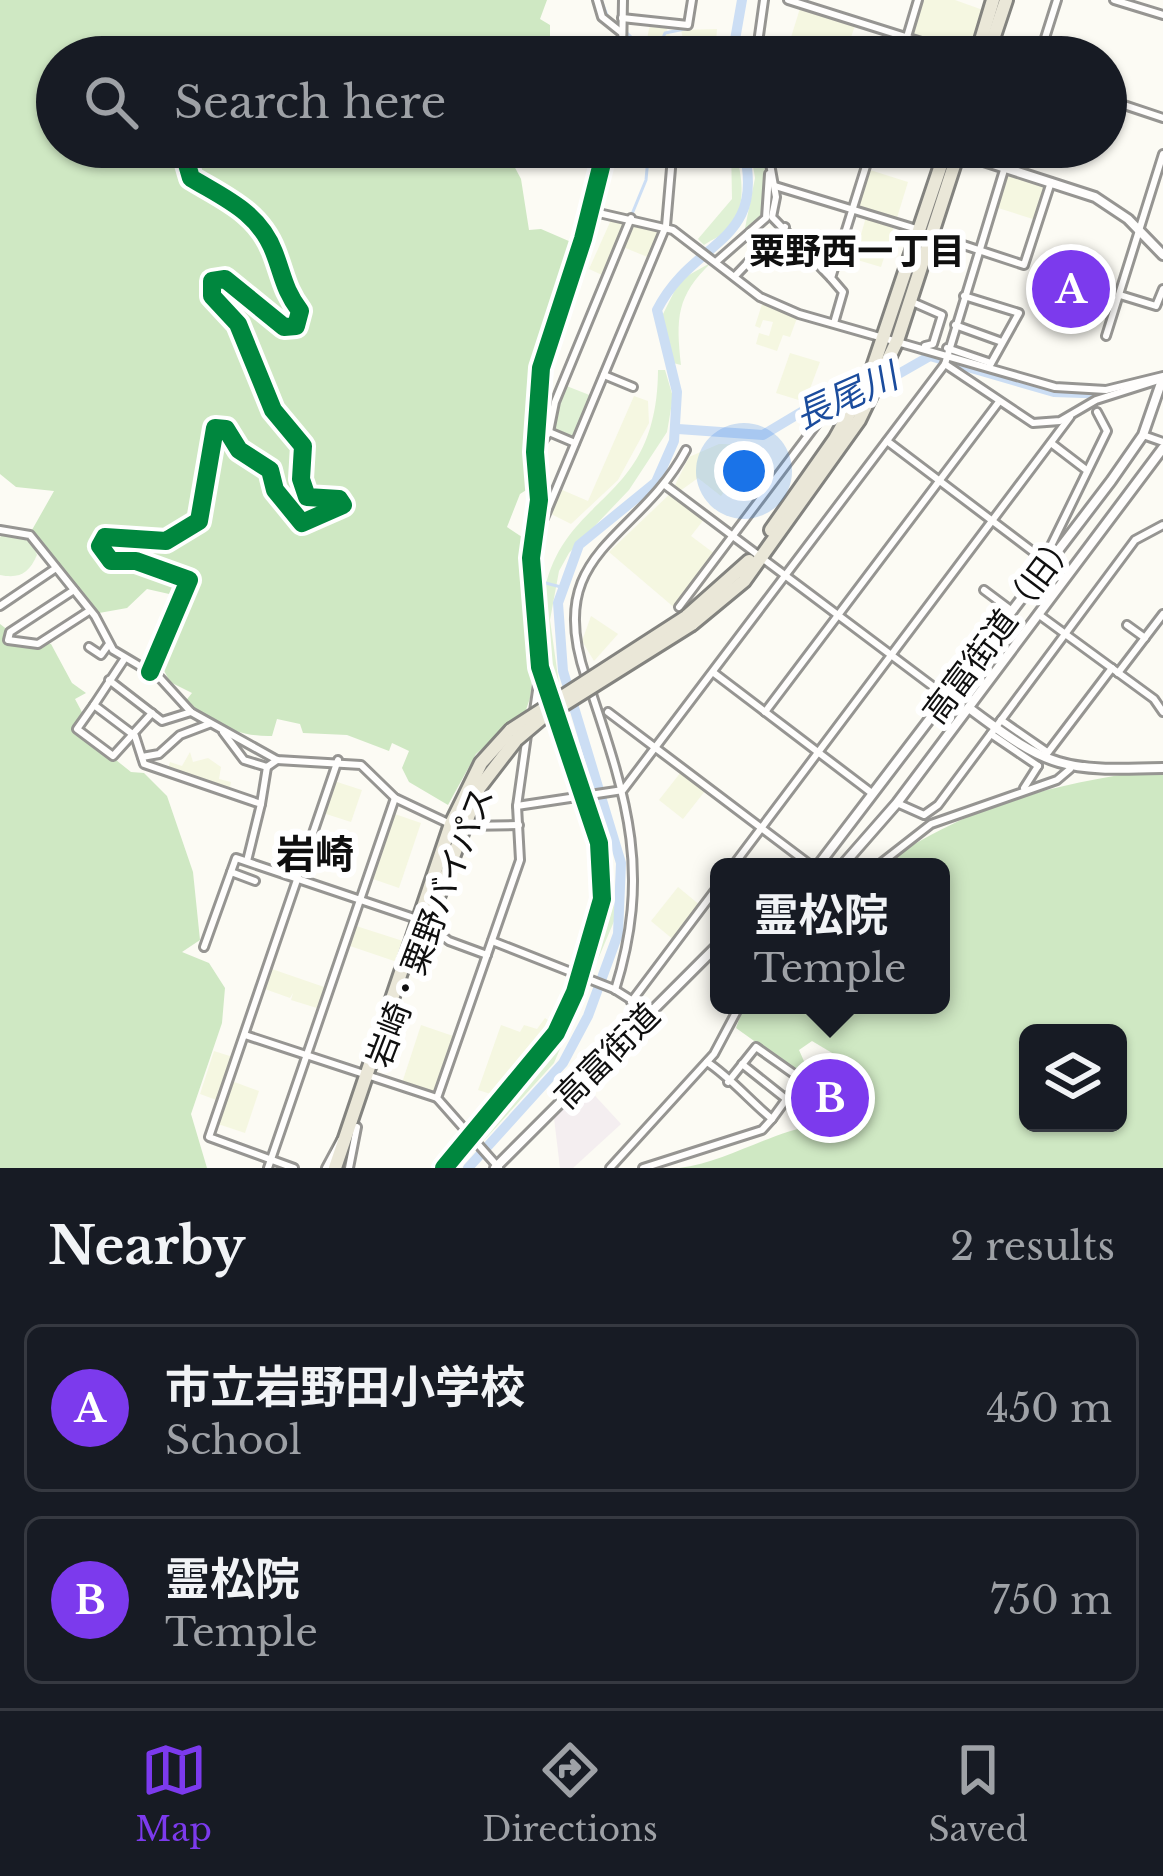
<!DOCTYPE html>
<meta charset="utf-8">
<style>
:root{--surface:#171b24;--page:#242831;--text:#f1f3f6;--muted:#9ea1a6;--line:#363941;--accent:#7c3aed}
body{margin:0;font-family:"Libre Baskerville","Noto Sans JP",serif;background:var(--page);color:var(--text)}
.controls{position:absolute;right:36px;bottom:36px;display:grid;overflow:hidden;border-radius:18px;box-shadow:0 3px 9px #0004}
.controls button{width:108px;height:108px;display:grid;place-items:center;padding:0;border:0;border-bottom:3px solid var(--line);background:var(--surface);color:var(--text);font:60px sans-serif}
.you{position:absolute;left:744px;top:471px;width:42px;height:42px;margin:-30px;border:9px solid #fff;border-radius:50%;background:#1a73e8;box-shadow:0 0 0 18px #1a73e833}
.badge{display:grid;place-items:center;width:78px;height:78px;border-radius:50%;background:var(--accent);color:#fff;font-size:39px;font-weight:700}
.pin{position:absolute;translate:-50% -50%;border:6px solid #fff;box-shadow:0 3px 12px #0006}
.popup{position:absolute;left:710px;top:858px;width:240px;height:156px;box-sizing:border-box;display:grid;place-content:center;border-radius:18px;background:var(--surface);filter:drop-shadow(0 3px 9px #0005);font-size:39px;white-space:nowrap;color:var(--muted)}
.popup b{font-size:45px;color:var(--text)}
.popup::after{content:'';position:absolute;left:50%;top:100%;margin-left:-24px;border:24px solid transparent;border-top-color:var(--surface)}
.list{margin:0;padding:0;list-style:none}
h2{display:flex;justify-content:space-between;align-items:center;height:156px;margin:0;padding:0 48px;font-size:51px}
h2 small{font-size:39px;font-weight:400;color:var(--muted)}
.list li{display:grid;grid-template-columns:78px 1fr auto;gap:36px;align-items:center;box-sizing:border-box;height:168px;margin:0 24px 24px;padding:0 24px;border:3px solid var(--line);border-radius:18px}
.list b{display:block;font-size:45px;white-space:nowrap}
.list p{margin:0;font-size:39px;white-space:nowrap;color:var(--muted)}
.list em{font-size:39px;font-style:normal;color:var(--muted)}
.icon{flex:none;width:66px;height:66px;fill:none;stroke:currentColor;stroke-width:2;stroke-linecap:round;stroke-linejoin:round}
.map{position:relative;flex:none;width:1163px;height:1168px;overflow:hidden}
.search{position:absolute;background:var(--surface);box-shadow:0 3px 9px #0004;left:36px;right:36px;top:36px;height:132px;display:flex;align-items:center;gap:30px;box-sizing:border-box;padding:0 42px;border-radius:66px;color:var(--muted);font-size:45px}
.sheet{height:540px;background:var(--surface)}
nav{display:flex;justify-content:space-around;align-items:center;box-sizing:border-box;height:168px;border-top:3px solid var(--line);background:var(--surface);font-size:33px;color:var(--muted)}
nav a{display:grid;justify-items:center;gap:6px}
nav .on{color:var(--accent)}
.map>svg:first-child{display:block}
.industrial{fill:#f4eef0}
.farmland{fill:#f5f7e1}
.green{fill:#e0f1d5}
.forest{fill:#cfe8c3;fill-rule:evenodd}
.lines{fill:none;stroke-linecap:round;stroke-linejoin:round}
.stream{stroke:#ccdef4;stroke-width:3}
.river{stroke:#ccdef4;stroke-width:10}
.minor-casing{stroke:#969592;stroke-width:12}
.tertiary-casing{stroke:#969592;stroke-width:14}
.trunk-casing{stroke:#83837f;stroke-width:18}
.minor{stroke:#fffefd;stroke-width:6}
.tertiary{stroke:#fffefd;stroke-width:8}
.trunk{stroke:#eae7d8;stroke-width:12}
.trunk-bridge-casing{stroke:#83837f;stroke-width:18;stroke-linecap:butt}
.trunk-bridge{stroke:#eae7d8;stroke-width:12}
.cycleway-casing{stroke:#fff;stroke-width:26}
.cycleway{stroke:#00873e;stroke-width:18}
.labels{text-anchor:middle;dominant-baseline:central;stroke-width:12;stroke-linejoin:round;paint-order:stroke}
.street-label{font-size:33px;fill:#0f0f0f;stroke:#fff}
.neighbourhood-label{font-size:36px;font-weight:bold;fill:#0f0f0f;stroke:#fff}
.water-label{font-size:36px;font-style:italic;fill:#1b4c9d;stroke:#fff}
.quarter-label{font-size:39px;font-weight:bold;fill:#0f0f0f;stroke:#fff}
</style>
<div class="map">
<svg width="1163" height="1168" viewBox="0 0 1163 1168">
<rect width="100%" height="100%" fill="#fcfbf4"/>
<polygon class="industrial" points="586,1086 621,1124 573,1168 560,1168 554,1118"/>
<g class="farmland">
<polygon points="920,0 955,0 983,10 970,54 911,37"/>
<polygon points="801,5 856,23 844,57 788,47"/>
<polygon points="650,24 665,26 676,47 684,43 681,30 717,29 715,57 650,57 628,36 647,39"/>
<polygon points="867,169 908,182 896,221 855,209"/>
<polygon points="1005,175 1046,187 1036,220 995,207"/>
<polygon points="866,217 894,226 881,267 854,259"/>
<polygon points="611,220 662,230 650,258 618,245 604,276 589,269"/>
<polygon points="763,301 797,318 790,337 783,335 777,351 756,344 759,333 769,336 773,322 763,320 760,328 755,326"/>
<polygon points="790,353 820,362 805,402 776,393"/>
<polygon points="634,396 648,401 649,423 618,480 571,524 549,513 560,489 588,501"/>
<polygon points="719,444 757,445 721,496 698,478 680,491 674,487 689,457"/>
<polygon points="673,491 705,518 691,536 715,554 676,609 609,552"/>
<polygon points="591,616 618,634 594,661 582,641"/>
<polygon points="190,752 193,762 208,758 221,767 219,779 231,782 229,792 167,771 170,762 182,766"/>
<polygon points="681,772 705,791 683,819 659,800"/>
<polygon points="334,781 362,790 351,822 323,813"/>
<polygon points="392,813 421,823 399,888 370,878"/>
<polygon points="678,887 701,906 675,941 651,921"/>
<polygon points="353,925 403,941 397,962 347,945"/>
<polygon points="269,968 327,988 320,1009 291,1000 293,993 290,998 262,988"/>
<polygon points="545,1018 555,1025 500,1097 478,1090 501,1025 520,1032 524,1025 537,1029"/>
<polygon points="421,1025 456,1037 435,1094 402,1083"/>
<polygon points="214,1051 236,1058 229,1080 259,1091 245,1133 215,1123 222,1102 200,1094"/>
</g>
<g class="green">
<path d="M731,147C743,164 748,211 729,229C722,236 712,239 704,245L698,239L732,199Z"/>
<path d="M750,147H763C769,183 775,209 744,233L755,178Z"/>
<path d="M712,262C676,296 676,318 681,365L673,363L662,316L680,280Z"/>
<path d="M658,370H665L673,397L667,432L629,490L569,553L559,571L550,620L559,684L611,856L615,919L554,1063L459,1168H449C519,1092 621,972 606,861C601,820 582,778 569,739C553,693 534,637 545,588C567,492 657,503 658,370Z"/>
<polygon points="564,385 592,396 573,443 552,434"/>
<path d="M6,533L31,540L37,555C29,573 20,579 0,575V537Z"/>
</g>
<g class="forest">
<path d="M0,0H547L540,19L550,25V37L563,51L558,57L527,37L509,57H57V147H504L521,179L529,230L541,229L578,245L536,377L531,487L520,494L507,527L525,539L535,656L530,698L526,710L476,754L448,805L409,782L402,768L409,751L392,743L389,751L347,735L303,733L300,724L277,719L272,736C236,737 213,722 184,703L192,693L170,682L159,661L178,596L147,589L127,608L99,613L32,530L54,491L16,487L0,474Z"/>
<polygon points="0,624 17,637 51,644 72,683 86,693 75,699 84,716 76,728 131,772 144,773 167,796 193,872 200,940 182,952 209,963 225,988 222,1023 191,1114 207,1168 0,1168"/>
<path d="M1151,770L1163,771V1168H679C728,1162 771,1131 818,1125C830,1124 844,1131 856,1133L859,1069L812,1041L799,1050L807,1068L802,1075L736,1028L744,1005H941V867H878C972,804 1041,787 1151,770ZM1028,1033H1118V1123H1028Z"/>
</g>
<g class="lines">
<g class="stream">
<polyline points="601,0 609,20"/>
<polyline points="626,32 651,57"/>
<polyline points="655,57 665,33 685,29"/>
<polyline points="632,214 646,180 649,147"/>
<polyline points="541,471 542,515"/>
<polyline points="538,535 538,581 561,587"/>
</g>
<g class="river">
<polyline points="732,57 742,0"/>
<polyline points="874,388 930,356 1054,392 1111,394"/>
<polyline points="678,429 763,435 803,411 857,397"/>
<path d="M468,1168L563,1063L588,1016L618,934L621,863L563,671L558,603L579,545L656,482L674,441L677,392L657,310C694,237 768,246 743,147"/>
</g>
<defs>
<g id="minor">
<polyline points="597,0 602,17 622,33"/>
<polyline points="788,0 969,57"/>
<polyline points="1114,0 1163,15"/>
<polyline points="622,18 688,25 692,0"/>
<polyline points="622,57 623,0"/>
<polyline points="756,57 764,0"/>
<polyline points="901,57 918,0"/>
<polyline points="1039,57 1057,0"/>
<polyline points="1106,99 1163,118"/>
<polyline points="767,147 776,197 772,217 831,278"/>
<polyline points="775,186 920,230"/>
<polyline points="590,211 673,230 760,297 799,314 1055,387 1106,390 1163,376"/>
<polyline points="933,235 1024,265 1051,182"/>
<polyline points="717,261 766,218 769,174"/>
<polyline points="735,276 755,255 770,251 785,227"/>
<polyline points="1120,295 1156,306 1163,289"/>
<polyline points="964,296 1019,313 989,367"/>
<polyline points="910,301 942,315 933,344 925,346"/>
<polyline points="834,323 843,292 831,278 872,147"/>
<polyline points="955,325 1002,342"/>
<polyline points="1106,336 1163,154"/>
<polyline points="947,348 991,363"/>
<polyline points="945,364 1033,423 1060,421 1096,400 1162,379"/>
<polyline points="604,375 633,387"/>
<polyline points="549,432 575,443"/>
<polyline points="1143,435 1163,442"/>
<polyline points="887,441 1048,563"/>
<polyline points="1051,443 1085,469"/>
<polyline points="535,452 549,432 555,402 631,218"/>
<polyline points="665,485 947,697"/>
<polyline points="534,525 544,518 666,226 672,157 667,147"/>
<polyline points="0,530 30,535 95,616 113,650 160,678 191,712 277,760 361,765 395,798 450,824"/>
<polyline points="1044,560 1107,431 1097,412"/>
<polyline points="74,590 10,632 8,640 38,644 89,611"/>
<polyline points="984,590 1012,611"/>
<polyline points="0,606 56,568"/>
<polyline points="679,607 825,413 847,411"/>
<polyline points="1038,614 1154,699 1163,712"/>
<polyline points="1127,625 1145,638"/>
<polyline points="89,647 101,655 109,644"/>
<polyline points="125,658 94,705 135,736 144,764 261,804 247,861"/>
<path d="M150,672L189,580L136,561H111L100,546L105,537L166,541L199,521L215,428L226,429L239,450L270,470L275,490L302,523L343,505L339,499L307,497L301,479L303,446L273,410L238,324L212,296V281L225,279L284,327L296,326L300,311C284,290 283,275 274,252C259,212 224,198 191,178L182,147"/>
<polyline points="714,673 873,794"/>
<polyline points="1118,673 1163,614"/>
<path d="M586,678C542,550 638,541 686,450"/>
<polyline points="109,680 162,721 191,712"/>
<path d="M591,691C628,802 651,874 615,990"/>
<polyline points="550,700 540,667 531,558 539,500 538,384 606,147"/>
<polyline points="94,705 77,729 113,756 152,713"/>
<polyline points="534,711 540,670"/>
<polyline points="608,712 813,867"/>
<polyline points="765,712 998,403"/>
<polyline points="1001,720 1047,752"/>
<polyline points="223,732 244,760 267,767 277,760"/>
<polyline points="991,734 1038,766"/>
<polyline points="1046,755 1112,668"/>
<polyline points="142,757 159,754 180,735 209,724"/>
<polyline points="1024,788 1038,766"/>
<polyline points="897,803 924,815 938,805 1135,540 1163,525"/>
<polyline points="261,804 267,767"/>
<polyline points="517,806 623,790 945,364 1011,147"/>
<polyline points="463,826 519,825"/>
<polyline points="732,867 1070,417"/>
<polyline points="876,867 931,824 1057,780 1070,769"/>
<polyline points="231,872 255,881"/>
<polyline points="427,924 449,941 487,955"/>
<polyline points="492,941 614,989 652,1013"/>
<polyline points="204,947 236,858 417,919"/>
<polyline points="631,1002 719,885"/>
<polyline points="245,1035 437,1098"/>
<path d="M707,1062C730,1077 750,1101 772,1119L801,1079L756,1047L728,1082"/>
<polyline points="742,1064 786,1099"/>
<polyline points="268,1168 395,798"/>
<polyline points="294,1168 209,1137 338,760"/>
<polyline points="326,1168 341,1140"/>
<polyline points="349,1168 357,1127"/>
<path d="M444,1168C518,1085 620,976 601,854C594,806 567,760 554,713"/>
<polyline points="499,1168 437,1098 520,860 517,806 527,735"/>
<polyline points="610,1168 714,1054 740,1005"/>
<polyline points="643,1168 762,1130 772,1119"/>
</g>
<g id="tertiary">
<polyline points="959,153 1095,197 1128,219 1163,255"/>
<path d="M969,708C1050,769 1062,771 1163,768"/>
<polyline points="817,867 1111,481 1143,435 1161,383"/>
<polyline points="841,867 897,803 1163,448"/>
<polyline points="495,1168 719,944"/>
</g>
<g id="trunk">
<polyline points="976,57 993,0"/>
<polyline points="987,57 1006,0"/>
<polyline points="771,530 835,439 870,376 947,147"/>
<polyline points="686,617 749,561"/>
<polyline points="692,624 744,581 859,420 897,341 960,147"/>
<polyline points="429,921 479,788 516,740"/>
<polyline points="335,1168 451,824 481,763 511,730"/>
</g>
</defs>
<use href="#minor" class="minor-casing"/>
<use href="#tertiary" class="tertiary-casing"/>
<use href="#trunk" class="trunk-casing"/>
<use href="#minor" class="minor"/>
<use href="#tertiary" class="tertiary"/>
<use href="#trunk" class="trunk"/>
<defs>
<g id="trunk-bridge">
<polyline points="511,730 686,617"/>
<polyline points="516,740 542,718 692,624"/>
</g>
</defs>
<use href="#trunk-bridge" class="trunk-bridge-casing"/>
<use href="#trunk-bridge" class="trunk-bridge"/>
<defs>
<g id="cycleway">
<path d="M150,672L189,580L136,561H111L100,546L105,537L166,541L199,521L215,428L226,429L239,450L270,470L275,490L302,523L343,505L339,499L307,497L301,479L303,446L273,410L238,324L212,296V281L225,279L284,327L296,326L300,311C284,290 283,275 274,252C259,212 224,198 191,178L182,147"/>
<polyline points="444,1168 556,1033 575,992 602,899 599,843 540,667 531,558 539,500 535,452 541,368 583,239 606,147"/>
</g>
</defs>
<use href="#cycleway" class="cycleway-casing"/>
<use href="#cycleway" class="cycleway"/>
</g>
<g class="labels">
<g class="street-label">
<text transform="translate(1000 627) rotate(-53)">高富街道（旧）</text>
<text transform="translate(430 927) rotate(-69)">岩崎・粟野バイパス</text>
<text transform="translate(607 1056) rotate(-45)">高富街道</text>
</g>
<g class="neighbourhood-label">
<text x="857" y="251">粟野西一丁目</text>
</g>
<g class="water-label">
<text transform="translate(846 396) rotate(-24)">長尾川</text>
</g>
<g class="quarter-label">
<text x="315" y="854">岩崎</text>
</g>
</g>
</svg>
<div class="controls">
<button><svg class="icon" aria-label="layers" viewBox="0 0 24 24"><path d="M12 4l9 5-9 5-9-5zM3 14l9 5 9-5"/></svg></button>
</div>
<div class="you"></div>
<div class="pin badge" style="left:1071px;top:289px">A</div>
<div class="pin badge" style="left:830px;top:1098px">B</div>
<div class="popup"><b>霊松院</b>Temple</div>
<div class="search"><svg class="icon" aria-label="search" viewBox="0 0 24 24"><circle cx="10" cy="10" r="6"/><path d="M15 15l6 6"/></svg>Search here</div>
</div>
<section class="sheet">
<h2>Nearby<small>2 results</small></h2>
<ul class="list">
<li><span class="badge">A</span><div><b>市立岩野田小学校</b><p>School</p></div><em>450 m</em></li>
<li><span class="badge">B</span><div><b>霊松院</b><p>Temple</p></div><em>750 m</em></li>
</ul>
</section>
<nav>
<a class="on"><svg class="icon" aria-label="map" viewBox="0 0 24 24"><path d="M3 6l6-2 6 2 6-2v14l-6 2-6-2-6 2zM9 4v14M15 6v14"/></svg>Map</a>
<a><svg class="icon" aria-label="directions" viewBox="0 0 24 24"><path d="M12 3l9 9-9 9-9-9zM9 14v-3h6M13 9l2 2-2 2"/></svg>Directions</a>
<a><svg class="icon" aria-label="saved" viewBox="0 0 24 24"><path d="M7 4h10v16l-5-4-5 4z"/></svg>Saved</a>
</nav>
